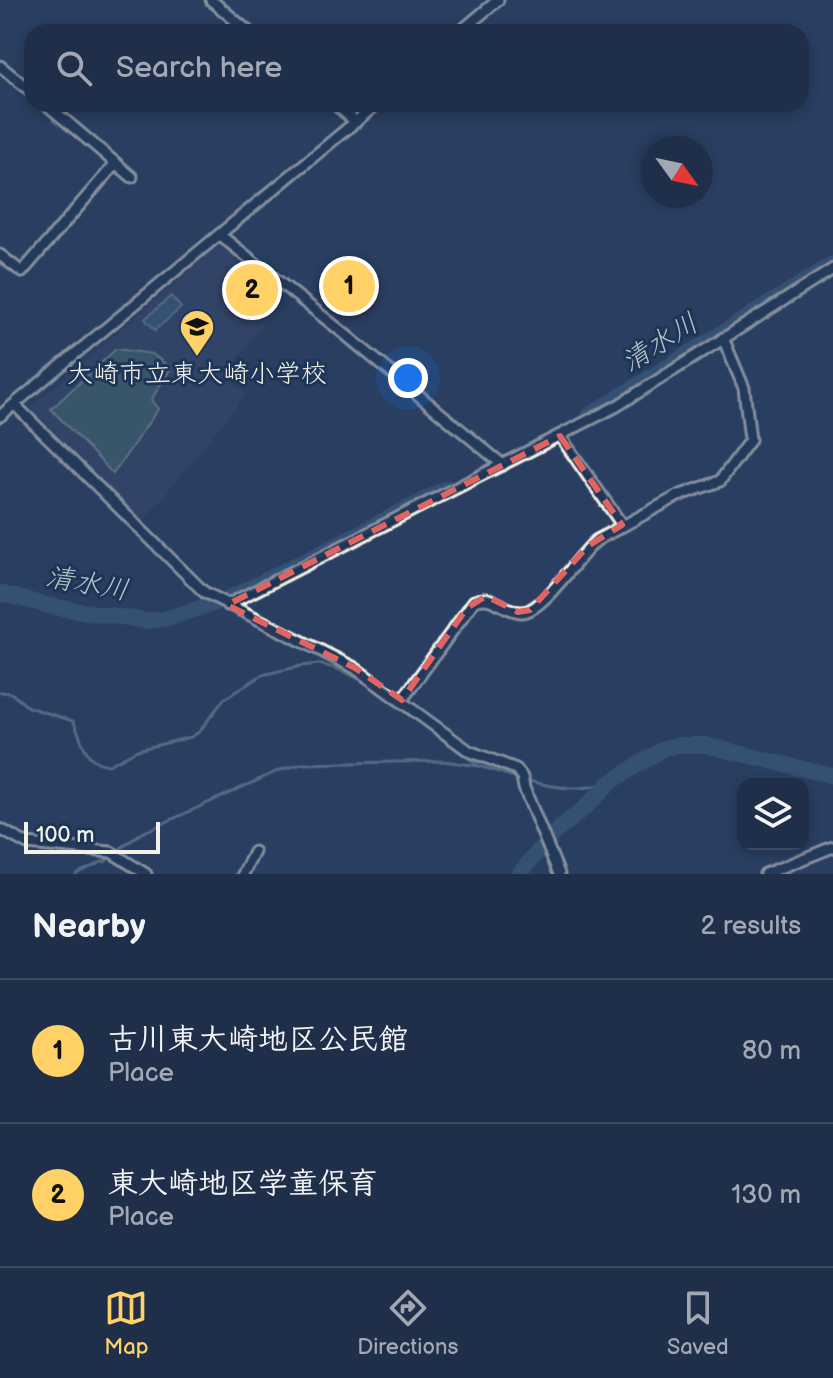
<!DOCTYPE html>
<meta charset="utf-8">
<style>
:root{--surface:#1f2e49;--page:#273650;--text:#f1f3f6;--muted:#a1a8b4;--line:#3c4a61;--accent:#ffd166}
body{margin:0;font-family:"Balsamiq Sans","Klee One",sans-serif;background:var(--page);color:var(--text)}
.controls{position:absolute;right:24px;bottom:24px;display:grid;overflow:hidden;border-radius:16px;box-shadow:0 4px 12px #0003}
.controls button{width:72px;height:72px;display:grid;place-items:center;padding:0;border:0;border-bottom:2px solid var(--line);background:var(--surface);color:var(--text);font:40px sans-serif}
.compass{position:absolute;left:641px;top:136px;width:72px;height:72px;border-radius:50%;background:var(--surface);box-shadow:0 4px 12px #0003;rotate:123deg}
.scale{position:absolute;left:24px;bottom:20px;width:136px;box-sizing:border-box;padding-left:8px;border:4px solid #f4f1e8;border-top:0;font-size:22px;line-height:28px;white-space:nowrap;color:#f4f1e8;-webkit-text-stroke:6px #1d3557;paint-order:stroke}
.you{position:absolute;left:408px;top:378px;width:28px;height:28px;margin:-20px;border:6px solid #fff;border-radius:50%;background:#1a73e8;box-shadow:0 0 0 12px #1a73e833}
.badge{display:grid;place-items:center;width:52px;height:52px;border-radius:50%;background:var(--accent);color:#111;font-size:26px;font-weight:700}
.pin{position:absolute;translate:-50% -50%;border:4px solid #fff;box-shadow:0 2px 8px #0006}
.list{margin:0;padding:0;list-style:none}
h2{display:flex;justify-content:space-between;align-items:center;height:104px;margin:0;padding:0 32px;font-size:34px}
h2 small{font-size:26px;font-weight:400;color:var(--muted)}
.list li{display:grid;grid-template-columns:52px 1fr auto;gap:24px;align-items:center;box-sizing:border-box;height:144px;padding:0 32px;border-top:2px solid var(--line)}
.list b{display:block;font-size:30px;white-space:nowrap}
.list p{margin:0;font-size:26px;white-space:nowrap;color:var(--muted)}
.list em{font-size:26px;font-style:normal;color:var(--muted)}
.icon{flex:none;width:44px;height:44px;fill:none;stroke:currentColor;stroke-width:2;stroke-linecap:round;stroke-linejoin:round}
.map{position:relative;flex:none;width:833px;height:874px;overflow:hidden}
.search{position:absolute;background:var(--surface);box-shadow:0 4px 12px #0003;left:24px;right:24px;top:24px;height:88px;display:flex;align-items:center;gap:20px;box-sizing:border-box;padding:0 28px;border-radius:24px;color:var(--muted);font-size:30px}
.sheet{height:392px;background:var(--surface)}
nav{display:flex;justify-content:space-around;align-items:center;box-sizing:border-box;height:112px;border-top:2px solid var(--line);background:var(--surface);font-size:22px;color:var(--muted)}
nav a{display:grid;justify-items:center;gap:4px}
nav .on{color:var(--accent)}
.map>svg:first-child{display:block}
.built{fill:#3b4b6f}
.green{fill:#487276;stroke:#9eb2af;stroke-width:2}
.water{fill:#426789;stroke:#899eaf;stroke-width:2}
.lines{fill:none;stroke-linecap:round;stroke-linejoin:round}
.stream{stroke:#899eaf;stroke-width:3}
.river{stroke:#426789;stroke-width:16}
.minor-casing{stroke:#f4f1e8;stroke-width:15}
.minor{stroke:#1d3557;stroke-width:9}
.marked{fill:none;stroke:#df6462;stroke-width:6;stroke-dasharray:16 10;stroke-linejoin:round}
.labels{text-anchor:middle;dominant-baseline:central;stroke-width:6;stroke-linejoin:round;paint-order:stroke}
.poi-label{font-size:26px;fill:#f4f1e8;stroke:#1d3557}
.water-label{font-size:28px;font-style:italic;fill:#b6c1c7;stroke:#1d3557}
</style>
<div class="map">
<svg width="833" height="874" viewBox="0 0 833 874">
<rect width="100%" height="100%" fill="#293e61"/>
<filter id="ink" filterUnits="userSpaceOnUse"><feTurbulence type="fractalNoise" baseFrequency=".0125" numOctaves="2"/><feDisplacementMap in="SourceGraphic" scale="16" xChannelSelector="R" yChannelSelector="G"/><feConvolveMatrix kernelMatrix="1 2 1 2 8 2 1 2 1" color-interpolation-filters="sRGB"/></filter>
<g filter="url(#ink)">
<polygon class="built" points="220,244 286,290 226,376 246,394 142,523 30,408"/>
<polygon class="green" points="116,349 152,354 171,368 151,400 158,409 113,474 51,409"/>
<polygon class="water" points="171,296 181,308 155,330 145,319"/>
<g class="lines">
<g class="stream">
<path d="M0,692L11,693L28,707L73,721C84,740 82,762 109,765L137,750L191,737L199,732L224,699L262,675L301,666L319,664L335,668L361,680L479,766"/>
<path d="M525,780C555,788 581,792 611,782"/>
<polyline points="116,852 140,834 280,770 302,764 443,761 479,766 518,778"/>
<polyline points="105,862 110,857"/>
<polyline points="76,874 106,860"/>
</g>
<g class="river">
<polyline points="590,415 833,264"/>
<polyline points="0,593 49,606 146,621 164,619 213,604"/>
<polyline points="226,600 448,488"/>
<polyline points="519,874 553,834 587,806 611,782 664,748 678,745 705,745 833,776"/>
</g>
<defs>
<g id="minor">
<polyline points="211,0 249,32"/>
<polyline points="460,32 498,0"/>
<polyline points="0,66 32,92"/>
<polyline points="46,104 132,177"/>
<polyline points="335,104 356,122"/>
<polyline points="221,236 341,331 503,465"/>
<polyline points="0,255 22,272 116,163"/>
<polyline points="15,405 204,592 355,668 469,751 516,769 522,777 524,788 559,874"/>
<polyline points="0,416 377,104"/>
<polyline points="560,436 622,525"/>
<polyline points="227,605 617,406 833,269"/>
<path d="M402,700L474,601C494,593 502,611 521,612C542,614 580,553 597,540L678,496L720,481L750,440L744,388L723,338"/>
<polyline points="0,829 27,844 111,852 146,874"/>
<polyline points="243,874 254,852"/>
<polyline points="765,874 833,847"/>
</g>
</defs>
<use href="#minor" class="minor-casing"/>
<use href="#minor" class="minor"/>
</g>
</g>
<path d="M0 0H833V874H0ZM560,436L622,525L588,546L530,610L518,612L486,596L467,608L402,700L355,668L227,605Z" fill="#293e61" fill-opacity=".55" fill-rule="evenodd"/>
<path class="marked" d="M560,436L622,525L588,546L530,610L518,612L486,596L467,608L402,700L355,668L227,605Z"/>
<defs>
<symbol id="school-pin" viewBox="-11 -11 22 30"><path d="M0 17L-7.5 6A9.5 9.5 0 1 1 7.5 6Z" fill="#ffd166" stroke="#1d3557"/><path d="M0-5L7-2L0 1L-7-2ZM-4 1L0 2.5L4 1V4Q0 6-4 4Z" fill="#111"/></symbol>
</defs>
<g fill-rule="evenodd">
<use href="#school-pin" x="177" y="307" width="40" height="54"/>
</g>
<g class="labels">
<g class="poi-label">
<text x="197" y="374">大崎市立東大崎小学校</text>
</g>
<g class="water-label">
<text transform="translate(660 343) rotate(-32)">清水川</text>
<text transform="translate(87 584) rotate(10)">清水川</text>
</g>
</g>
</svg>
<div class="controls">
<button><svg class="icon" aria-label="layers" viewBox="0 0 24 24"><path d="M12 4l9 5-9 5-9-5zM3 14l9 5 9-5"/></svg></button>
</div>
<svg class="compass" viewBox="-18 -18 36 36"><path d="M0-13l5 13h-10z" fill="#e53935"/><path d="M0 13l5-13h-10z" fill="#a1a8b4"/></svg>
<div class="scale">100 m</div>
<div class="you"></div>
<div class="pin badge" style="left:349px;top:286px">1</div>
<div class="pin badge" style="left:252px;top:290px">2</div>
<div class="search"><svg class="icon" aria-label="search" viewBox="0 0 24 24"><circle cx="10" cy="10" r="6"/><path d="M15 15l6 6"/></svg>Search here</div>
</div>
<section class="sheet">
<h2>Nearby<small>2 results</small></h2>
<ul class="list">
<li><span class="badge">1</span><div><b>古川東大崎地区公民館</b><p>Place</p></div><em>80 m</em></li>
<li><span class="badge">2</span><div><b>東大崎地区学童保育</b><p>Place</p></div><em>130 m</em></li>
</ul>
</section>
<nav>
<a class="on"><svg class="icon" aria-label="map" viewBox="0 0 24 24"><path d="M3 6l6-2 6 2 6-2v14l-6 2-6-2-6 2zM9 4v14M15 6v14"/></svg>Map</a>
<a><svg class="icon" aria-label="directions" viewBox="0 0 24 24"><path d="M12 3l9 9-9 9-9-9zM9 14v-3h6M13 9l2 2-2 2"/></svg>Directions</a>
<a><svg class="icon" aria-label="saved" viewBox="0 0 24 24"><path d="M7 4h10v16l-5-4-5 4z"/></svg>Saved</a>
</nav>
